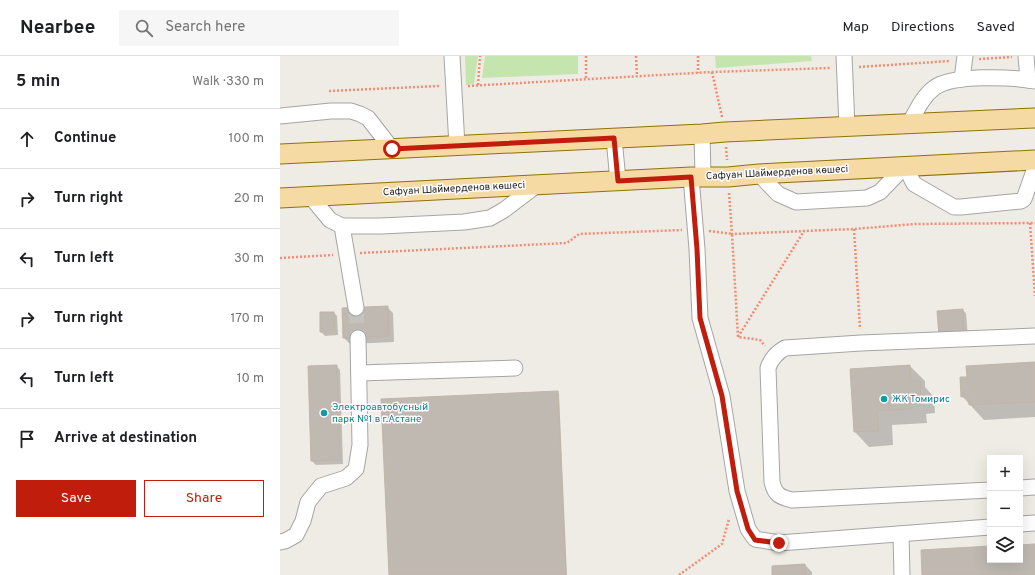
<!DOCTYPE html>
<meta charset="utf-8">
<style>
:root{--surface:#fff;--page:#f6f6f6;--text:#202124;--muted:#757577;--line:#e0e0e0;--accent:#c11d0c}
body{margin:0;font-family:Overpass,sans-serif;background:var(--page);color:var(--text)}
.controls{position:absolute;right:12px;bottom:12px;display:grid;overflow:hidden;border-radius:0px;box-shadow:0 4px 16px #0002}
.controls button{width:36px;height:36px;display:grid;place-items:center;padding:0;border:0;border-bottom:1px solid var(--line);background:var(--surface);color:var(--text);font:20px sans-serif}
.stop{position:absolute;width:12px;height:12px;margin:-9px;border:3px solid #c11d0c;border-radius:50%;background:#fff}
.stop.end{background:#c11d0c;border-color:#fff;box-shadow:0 1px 4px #0008}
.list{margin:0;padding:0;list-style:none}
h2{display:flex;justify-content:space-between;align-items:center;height:52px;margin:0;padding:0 16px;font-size:17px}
h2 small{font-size:13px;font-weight:400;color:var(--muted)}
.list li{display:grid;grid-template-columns:26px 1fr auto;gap:12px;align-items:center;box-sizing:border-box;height:60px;padding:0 16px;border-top:1px solid var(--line)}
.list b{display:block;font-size:15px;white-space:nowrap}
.list em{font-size:13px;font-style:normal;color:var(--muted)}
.actions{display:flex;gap:8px;padding:12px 16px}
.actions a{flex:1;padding:9px 0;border:1px solid var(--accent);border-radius:0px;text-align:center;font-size:14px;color:var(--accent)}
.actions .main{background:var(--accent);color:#fff}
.icon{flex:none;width:22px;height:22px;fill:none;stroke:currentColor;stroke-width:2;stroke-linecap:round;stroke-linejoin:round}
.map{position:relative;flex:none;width:755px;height:519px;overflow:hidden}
header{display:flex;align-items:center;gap:24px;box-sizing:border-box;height:56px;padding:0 20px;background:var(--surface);border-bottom:1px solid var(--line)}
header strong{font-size:19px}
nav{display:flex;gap:22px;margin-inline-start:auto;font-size:14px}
.search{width:280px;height:36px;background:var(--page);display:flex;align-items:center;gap:10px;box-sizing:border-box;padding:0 14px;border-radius:0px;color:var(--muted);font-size:15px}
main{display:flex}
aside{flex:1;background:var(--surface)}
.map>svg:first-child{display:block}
.grass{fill:#c4e6ae}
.shadow{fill:#0003}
.building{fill:#bfb9b2;stroke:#c0b5a8}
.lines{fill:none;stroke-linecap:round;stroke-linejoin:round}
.minor-tunnel{stroke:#c5c3bd;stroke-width:15;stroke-dasharray:15 8;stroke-linecap:butt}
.minor-casing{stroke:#a5a5a5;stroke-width:17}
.major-casing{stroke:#907009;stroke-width:21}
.path{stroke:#f28c73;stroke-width:2.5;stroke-dasharray:2 2;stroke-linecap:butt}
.minor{stroke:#fff;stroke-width:15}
.major{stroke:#f6daa3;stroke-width:19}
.route{stroke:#c11d0c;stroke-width:5}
.culture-dot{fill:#0f9aa8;stroke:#fff;stroke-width:1.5}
.labels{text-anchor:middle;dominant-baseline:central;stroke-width:3;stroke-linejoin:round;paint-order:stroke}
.street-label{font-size:10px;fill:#1e1e1e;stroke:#fff}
.culture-label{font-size:10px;fill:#0d838f;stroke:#fff;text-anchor:start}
</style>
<header>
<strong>Nearbee</strong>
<div class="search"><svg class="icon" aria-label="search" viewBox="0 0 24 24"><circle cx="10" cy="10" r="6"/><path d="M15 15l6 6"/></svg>Search here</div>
<nav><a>Map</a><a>Directions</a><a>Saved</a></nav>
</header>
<main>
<aside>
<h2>5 min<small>Walk · 330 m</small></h2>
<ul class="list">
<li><svg class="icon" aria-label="ahead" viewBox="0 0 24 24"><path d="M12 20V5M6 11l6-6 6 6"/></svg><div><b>Continue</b></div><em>100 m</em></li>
<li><svg class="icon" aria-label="right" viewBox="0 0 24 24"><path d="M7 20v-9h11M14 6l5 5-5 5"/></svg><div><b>Turn right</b></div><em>20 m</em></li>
<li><svg class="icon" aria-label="left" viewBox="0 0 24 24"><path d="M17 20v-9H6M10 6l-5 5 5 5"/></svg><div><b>Turn left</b></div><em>30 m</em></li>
<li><svg class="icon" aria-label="right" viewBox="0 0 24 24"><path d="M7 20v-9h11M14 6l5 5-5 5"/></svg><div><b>Turn right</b></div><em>170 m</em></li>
<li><svg class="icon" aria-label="left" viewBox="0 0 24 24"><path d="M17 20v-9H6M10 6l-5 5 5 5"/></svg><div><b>Turn left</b></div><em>10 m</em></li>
<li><svg class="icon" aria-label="arrive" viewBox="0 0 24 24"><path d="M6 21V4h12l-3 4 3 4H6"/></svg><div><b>Arrive at destination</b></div></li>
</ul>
<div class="actions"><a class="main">Save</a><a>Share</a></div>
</aside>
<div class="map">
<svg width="755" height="519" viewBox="0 0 755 519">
<rect width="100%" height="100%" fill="#efece5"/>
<g class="grass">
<polygon points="185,0 198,0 194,28 186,29"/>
<polygon points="205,0 298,0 298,18 202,22"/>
<polygon points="435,0 531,0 532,5 436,12"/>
</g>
<g class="shadow">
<polygon points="107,251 113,257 114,286 70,288 64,282 63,253"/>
<polygon points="682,254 686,257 688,281 663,283"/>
<polygon points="54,257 57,260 58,279 45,280 41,276"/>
<polygon points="755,307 755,361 704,364 682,340 688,322"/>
<polygon points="56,310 60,314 63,408 36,409 32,405"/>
<polygon points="630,310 645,325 645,331 654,341 655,357 646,358 647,367 612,369 613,389 589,391 575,376"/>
<polygon points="277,336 279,338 287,519 110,519"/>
<polygon points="525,509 532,516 532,519 493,519"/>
</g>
<g class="building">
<polygon points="108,250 109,280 63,282 62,252"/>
<polygon points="683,253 684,278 659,280 657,255"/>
<polygon points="40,256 54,256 55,276 40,276"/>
<polygon points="755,306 755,346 689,349 688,340 681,341 680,321 687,321 686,310"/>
<polygon points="57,309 60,404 31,405 28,310"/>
<polygon points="630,309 631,325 640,325 641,342 632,343 632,353 597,355 599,375 574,376 570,313"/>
<polygon points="278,335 286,519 109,519 101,343"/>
<polygon points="755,488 755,519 642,519 641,494 710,490 710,504 740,504 740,489"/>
<polygon points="525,508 526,519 492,519 492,510"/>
</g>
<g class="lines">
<polyline class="minor-tunnel" points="76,252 78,282"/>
<defs>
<g id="minor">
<polyline points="172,0 177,90"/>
<polyline points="564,0 567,71"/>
<polyline points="746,0 748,24"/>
<polyline points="682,23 685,0"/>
<polyline points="0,60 51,55 71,55 80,58 88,62 112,93"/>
<path d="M629,68C636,56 642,41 654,32C672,18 732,21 755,25"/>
<polyline points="422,78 423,120"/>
<polyline points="334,82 338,125"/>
<polyline points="479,118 498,138 516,146 587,142 600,136 625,110 634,128 674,151 681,151 741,145 744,143 755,112"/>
<polyline points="411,121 417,193 420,262 442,340 457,435 468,473 475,483 499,487 710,471"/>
<polyline points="31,141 50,164 62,170 101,170 184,166 210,162 224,154 257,129"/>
<polyline points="62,170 76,252"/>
<polyline points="79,317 235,312"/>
<polyline points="740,432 755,431"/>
<path d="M710,434L512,444C500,441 495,439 492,426L488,312C491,303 496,297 505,292L581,287L755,280"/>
<polyline points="740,468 755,467"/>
<polyline points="621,478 622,519"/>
<polyline points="0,486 5,485 16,479 23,465 28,446 41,430 66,422 76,413 80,389 78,282"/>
</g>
<g id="major">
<polyline points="0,98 422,78 445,76 755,62"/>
<polyline points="0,142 411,121 448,121 479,118 755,104"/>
</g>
</defs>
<use href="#minor" class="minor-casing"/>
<use href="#major" class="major-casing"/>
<g class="path">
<polyline points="306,0 306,23"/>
<polyline points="356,0 357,20"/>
<polyline points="418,0 418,17"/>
<polyline points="699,3 732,1"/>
<polyline points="579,11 670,5"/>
<polyline points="432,16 442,61"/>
<polyline points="198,29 200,0"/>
<polyline points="188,30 432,16 550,12"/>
<polyline points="49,35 159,30"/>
<polyline points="446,91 447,104"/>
<polyline points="449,137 452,178 574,173 635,168 755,167"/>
<polyline points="750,167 755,240"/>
<polyline points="574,173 580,273"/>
<polyline points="429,175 452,178 458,281 480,284 485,290"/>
<polyline points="80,197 287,187 299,178 402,174"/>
<polyline points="0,202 53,199"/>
<polyline points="458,281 524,175"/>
<polyline points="399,519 442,488 449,463"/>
</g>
<use href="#minor" class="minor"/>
<use href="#major" class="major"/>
</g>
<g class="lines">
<polyline class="route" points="112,93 334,82 338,125 411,121 417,193 420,262 442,340 457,435 468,473 475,484 499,487"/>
</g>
<g class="culture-dot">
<circle cx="604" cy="343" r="4"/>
<circle cx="44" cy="357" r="4"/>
</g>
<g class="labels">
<g class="street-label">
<text transform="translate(497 117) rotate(-3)">Сафуан Шаймерденов көшесі</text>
<text transform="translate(174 133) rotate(-3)">Сафуан Шаймерденов көшесі</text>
</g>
<g class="culture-label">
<text x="612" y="343">ЖК Томирис</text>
<text x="52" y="351">Электроавтобусный<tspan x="52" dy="12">парк №1 в г.Астане</tspan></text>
</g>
</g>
</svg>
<div class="controls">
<button>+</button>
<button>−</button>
<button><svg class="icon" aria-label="layers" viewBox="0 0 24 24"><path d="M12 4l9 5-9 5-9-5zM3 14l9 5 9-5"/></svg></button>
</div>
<div class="stop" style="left:112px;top:93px"></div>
<div class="stop end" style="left:499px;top:487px"></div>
</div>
</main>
